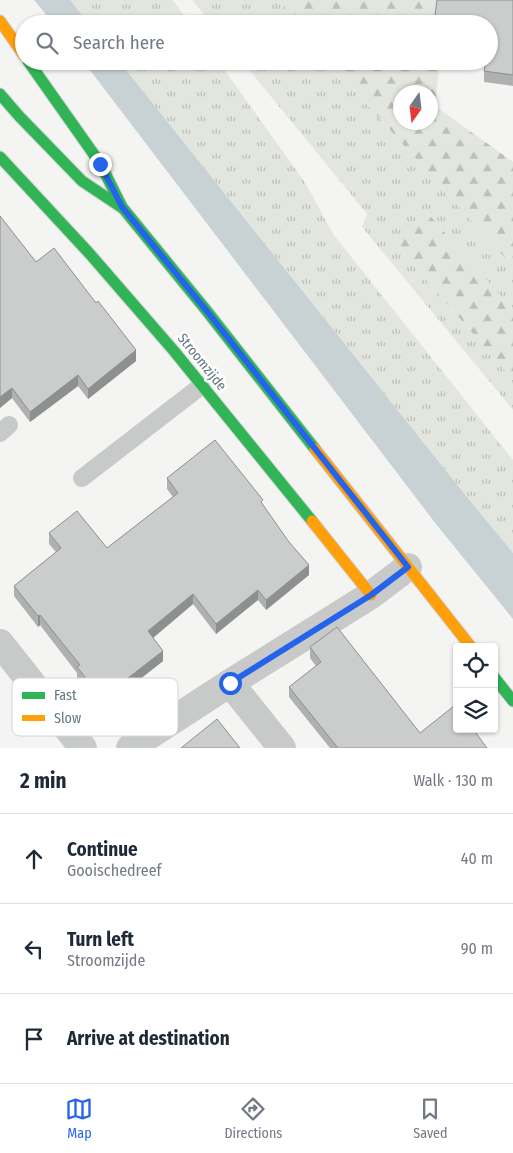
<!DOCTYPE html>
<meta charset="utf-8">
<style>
:root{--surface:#fff;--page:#f2f2f3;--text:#1f2937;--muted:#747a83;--line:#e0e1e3;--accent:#2563eb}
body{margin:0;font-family:"Fira Sans Condensed",sans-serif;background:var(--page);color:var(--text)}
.controls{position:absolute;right:15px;bottom:15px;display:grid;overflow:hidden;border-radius:5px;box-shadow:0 1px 4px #0004}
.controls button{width:45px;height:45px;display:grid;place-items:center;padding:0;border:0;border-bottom:1px solid var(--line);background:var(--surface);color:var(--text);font:25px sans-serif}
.compass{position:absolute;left:393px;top:85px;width:45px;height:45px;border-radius:50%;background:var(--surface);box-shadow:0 1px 4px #0004;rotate:194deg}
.stop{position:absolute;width:15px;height:15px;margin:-11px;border:4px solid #2563eb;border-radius:50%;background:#fff}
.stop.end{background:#2563eb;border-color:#fff;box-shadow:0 1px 5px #0008}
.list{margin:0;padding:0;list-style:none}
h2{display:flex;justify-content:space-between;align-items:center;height:65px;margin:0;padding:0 20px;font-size:21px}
h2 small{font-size:16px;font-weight:400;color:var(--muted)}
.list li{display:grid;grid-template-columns:32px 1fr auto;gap:15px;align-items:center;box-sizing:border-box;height:90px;padding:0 20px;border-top:1px solid var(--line)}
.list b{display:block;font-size:19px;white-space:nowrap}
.list p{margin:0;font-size:16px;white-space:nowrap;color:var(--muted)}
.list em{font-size:16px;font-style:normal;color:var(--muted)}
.icon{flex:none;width:28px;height:28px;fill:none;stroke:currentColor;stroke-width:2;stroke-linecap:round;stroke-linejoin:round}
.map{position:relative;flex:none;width:513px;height:748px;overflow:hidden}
.search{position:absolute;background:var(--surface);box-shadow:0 1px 4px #0004;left:15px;right:15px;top:15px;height:55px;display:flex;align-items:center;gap:12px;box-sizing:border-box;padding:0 18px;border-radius:28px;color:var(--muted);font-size:19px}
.sheet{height:335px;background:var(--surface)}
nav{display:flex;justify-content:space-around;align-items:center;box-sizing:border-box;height:70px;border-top:1px solid var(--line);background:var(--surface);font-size:14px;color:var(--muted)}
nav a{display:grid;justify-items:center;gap:2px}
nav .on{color:var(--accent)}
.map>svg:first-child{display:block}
.grass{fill:url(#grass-tufts)}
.forest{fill:url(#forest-firs);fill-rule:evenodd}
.water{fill:#c8d2d4}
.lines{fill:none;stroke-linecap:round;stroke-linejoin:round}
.fast-casing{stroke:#d0d2d2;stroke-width:13}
.slow-casing{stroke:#d0d2d2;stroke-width:13}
.lane{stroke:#c8caca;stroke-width:18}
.street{stroke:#c8caca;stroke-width:28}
.fast{stroke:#30b455;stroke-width:11}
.slow{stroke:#ff9f0a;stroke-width:11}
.wall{fill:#afb0b0}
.shaded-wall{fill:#8e9090}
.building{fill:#cbcdcd;stroke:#8e9090}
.route{stroke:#2563eb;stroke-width:6}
.labels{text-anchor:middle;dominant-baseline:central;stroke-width:5;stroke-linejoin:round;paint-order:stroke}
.street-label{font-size:14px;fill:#637883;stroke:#fff}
.key{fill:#fff;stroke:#d0d6da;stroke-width:1}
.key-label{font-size:14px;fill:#637883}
</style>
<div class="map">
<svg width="513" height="748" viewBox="0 0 513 748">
<defs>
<pattern id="grass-tufts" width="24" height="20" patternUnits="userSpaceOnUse" patternTransform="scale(1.25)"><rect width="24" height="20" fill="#e3e6df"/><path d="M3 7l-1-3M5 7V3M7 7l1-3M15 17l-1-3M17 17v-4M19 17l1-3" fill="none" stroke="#bcbfba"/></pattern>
<pattern id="forest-firs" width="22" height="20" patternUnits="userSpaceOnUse" patternTransform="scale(1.25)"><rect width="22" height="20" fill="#e3e6df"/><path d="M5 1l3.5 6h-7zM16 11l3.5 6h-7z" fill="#bcbfba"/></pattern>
</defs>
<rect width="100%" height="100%" fill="#f4f4f2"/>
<g class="grass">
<polygon points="70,0 173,0 190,24 89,24"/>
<polygon points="192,0 285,0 283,10 295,24 212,24"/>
<polygon points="119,61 218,61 306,184 333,234 513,460 513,553 467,497"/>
<polygon points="242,61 328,61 505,258 513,256 513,311 426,211 399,244 404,254 513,380 513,410 362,227 367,214"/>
</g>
<g class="forest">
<polygon points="285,0 448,0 445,24 295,24 283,10"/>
<path d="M328,61H440L435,106L513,162V256L505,258ZM430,92V122H400V92Z"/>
<polygon points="426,211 513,311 513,380 404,254 399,244 403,233"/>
</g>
<g class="water">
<polygon points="34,0 70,0 89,24 54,24"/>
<polygon points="83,61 119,61 467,497 513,553 513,619 436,524"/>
</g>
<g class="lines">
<defs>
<g id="fast">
<polyline points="28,61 100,163 122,207 206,310 315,449"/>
<polyline points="0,94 19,116 82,181 121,207"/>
<polyline points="0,157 89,253 174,351 312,521"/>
<polyline points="494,677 513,701"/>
</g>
<g id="slow">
<polyline points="0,21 24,55"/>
<polyline points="315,449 471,647"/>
<polyline points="312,521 371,595"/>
</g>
</defs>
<use href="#fast" class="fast-casing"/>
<use href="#slow" class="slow-casing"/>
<g class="lane">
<polyline points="0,433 9,425"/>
<polyline points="82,478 201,386"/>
</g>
<g class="street">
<polyline points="0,643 83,748"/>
<polyline points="230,683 282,748"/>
<polyline points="130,748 230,683 371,595 408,567"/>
</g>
<use href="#fast" class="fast"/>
<use href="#slow" class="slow"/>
</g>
<g class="wall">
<polygon points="437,0 513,0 513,86 484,82 484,71 489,61 489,24 434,24"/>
<polygon points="36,262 136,361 88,399 78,386 30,422 12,398 0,408"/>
<polygon points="167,478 263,505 309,575 266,610 258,600 216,634 193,604 153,638 163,661 102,709 77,678 77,673 40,625 38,627 14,596 14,586 56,552 49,544 49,533 107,548 173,497 167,489"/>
<polygon points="310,647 420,733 487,748 330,748 289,697 289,687 316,666 310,658"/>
</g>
<g class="shaded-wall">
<polygon points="136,350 136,361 88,399 88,389"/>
<polygon points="78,375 78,386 30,422 30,412"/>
<polygon points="12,388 12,398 0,408 0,397"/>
<polygon points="309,565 309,575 266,610 266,600"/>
<polygon points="258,590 258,600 216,634 216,624"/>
<polygon points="193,594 193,604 148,642 148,631"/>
<polygon points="40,615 40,625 38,627 38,616"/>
<polygon points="163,651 163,661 102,709 102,698"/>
</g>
<g class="building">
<polygon points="437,0 513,0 513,75 484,71 486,61 489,61 489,24 440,24 434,23"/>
<polygon points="0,216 36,262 54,248 96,303 98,301 136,350 88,389 78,375 30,412 12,388 0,397"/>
<polygon points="215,440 263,500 261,502 289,542 309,565 266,600 258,590 216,624 193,594 148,631 163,651 102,698 77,667 80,665 40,615 38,616 14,586 61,548 49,533 77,511 107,548 178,493 167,478"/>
<polygon points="337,627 420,733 454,706 457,709 457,729 473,729 487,748 338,748 289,687 321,662 310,647"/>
<polygon points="217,719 240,748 181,748"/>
</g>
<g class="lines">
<polyline class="route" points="100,164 122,207 206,310 408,567 371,595 230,683"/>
</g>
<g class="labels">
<g class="street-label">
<text transform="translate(202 362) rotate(51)">Stroomzijde</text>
</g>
</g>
<rect x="12" y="678" width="166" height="58" rx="8" class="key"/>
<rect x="22" y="692" width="23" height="7" fill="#30b455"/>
<rect x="22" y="715" width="23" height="6" fill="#ff9f0a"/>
<g class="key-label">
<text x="54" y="700">Fast</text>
<text x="54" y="723">Slow</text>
</g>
</svg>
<div class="controls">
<button><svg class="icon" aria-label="locate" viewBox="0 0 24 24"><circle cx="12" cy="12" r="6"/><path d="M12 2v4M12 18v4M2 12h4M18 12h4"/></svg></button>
<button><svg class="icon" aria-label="layers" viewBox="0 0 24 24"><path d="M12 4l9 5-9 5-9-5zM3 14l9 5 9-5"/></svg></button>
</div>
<svg class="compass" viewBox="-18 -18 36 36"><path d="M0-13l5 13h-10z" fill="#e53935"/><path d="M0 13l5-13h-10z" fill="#747a83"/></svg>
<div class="stop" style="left:230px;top:683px"></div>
<div class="stop end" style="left:100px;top:164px"></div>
<div class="search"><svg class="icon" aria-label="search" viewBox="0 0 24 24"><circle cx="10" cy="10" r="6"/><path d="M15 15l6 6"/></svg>Search here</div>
</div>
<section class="sheet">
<h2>2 min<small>Walk · 130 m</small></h2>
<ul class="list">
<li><svg class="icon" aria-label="ahead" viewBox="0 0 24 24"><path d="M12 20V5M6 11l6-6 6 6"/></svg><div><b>Continue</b><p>Gooischedreef</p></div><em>40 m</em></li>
<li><svg class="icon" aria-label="left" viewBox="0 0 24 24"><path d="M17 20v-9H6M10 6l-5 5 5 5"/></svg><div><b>Turn left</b><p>Stroomzijde</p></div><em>90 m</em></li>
<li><svg class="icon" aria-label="arrive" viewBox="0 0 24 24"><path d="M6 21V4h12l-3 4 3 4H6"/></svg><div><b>Arrive at destination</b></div></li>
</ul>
</section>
<nav>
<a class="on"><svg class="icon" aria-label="map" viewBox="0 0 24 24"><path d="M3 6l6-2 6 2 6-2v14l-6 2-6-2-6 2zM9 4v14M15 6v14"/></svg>Map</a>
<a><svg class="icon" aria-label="directions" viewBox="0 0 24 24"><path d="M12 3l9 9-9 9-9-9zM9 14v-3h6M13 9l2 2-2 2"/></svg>Directions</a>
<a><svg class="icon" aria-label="saved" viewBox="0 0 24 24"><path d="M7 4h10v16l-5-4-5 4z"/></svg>Saved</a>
</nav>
